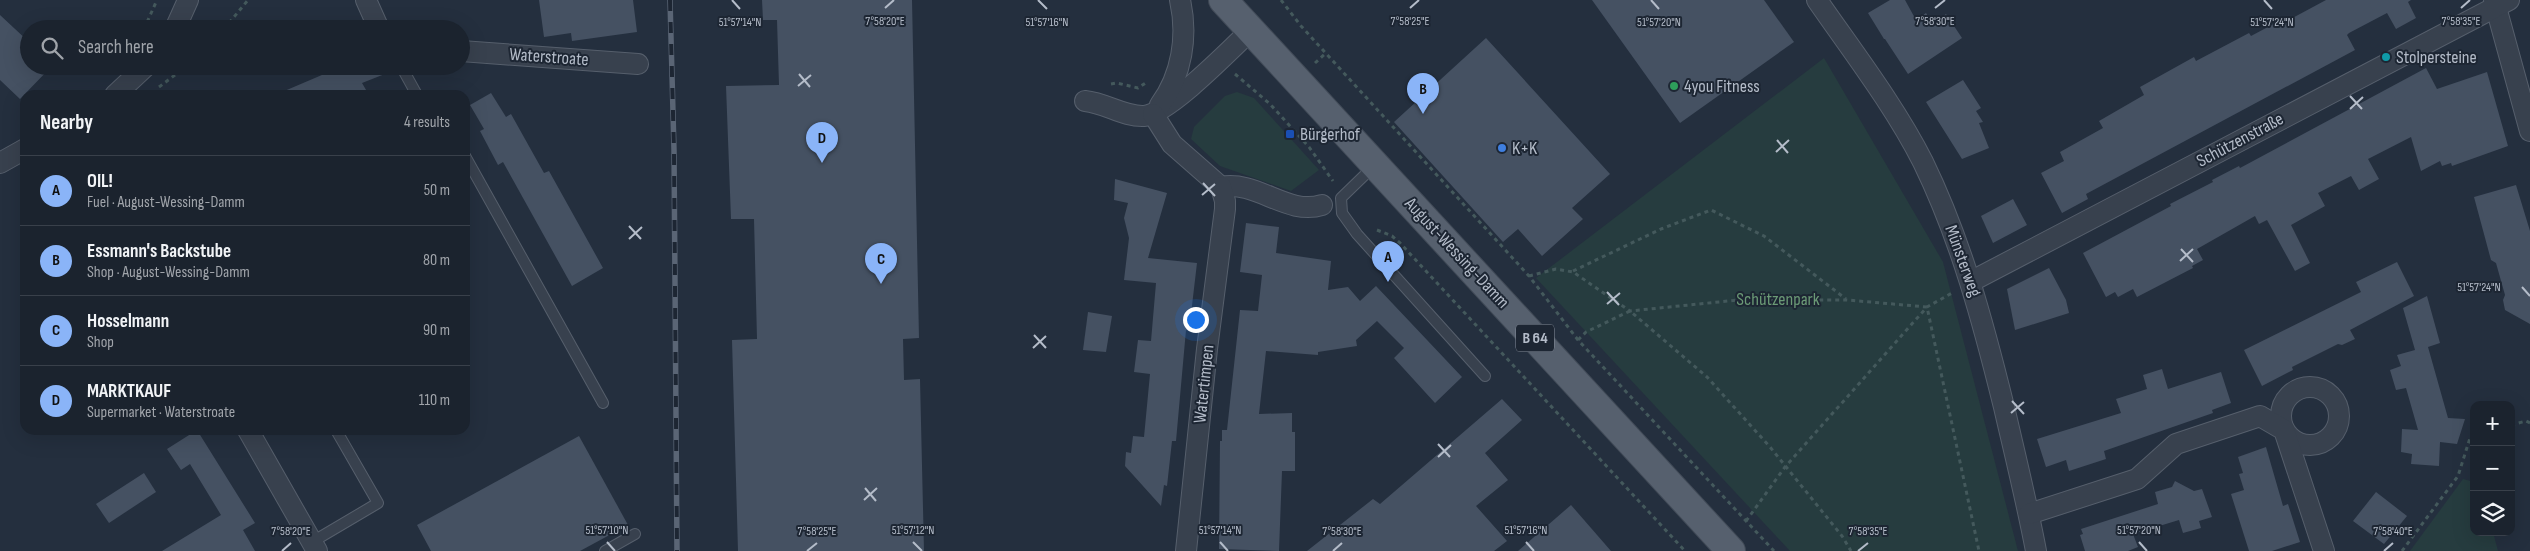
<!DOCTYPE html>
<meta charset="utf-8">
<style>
:root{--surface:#1b232e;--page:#242b36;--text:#f1f3f6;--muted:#a0a4aa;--line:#39404a;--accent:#8ab4f8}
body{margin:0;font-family:"Sofia Sans Condensed",sans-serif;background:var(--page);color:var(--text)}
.controls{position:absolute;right:15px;bottom:15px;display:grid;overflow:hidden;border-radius:10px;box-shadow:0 5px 20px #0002}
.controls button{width:45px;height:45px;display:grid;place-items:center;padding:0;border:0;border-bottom:1px solid var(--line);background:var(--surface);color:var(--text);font:25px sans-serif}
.you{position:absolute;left:1195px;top:319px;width:18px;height:18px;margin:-12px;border:4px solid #fff;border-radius:50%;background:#1a73e8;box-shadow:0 0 0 8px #1a73e833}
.badge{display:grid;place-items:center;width:32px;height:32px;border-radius:50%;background:var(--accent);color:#111;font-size:16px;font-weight:700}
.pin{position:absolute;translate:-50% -41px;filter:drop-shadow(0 1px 2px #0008)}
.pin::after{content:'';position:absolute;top:26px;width:18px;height:15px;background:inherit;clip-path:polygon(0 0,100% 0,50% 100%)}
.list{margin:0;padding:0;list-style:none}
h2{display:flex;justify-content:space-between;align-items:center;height:65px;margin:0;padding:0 20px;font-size:21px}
h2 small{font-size:16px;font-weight:400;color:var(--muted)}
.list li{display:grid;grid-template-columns:32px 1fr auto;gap:15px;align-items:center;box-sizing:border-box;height:70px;padding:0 20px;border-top:1px solid var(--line)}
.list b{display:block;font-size:19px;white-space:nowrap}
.list p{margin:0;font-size:16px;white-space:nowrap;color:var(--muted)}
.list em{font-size:16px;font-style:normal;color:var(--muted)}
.icon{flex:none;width:28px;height:28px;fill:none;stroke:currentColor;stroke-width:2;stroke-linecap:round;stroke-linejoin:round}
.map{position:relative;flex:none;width:2530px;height:551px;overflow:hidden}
.search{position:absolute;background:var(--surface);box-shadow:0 5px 20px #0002;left:20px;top:20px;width:450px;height:55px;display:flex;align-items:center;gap:12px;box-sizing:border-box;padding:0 18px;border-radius:28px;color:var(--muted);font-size:19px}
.panel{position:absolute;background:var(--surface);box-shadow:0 5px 20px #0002;left:20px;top:90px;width:450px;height:345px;border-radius:15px}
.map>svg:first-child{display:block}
.green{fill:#263c3f}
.building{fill:#455162}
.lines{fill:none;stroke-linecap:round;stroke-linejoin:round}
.lane-casing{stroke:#565f6c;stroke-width:12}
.street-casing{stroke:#565f6c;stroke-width:22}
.primary-casing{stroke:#414a57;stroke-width:30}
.path{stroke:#44595c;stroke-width:3;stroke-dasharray:4 4;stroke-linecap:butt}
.lane{stroke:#38414e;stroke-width:10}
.street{stroke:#38414e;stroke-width:20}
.primary{stroke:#56606e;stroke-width:28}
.rail-casing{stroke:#5a6575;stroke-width:5.5}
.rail{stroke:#1d2633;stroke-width:4;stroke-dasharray:11;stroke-linecap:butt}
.ticks{fill:none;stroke:#b4bcc9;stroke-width:2}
.culture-dot{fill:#0f9aa8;stroke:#1d2633;stroke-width:2}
.leisure-dot{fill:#2e9e5b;stroke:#1d2633;stroke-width:2}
.transit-dot{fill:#1a4fb4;stroke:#1d2633;stroke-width:2}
.shop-dot{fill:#3f7fe0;stroke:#1d2633;stroke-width:2}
.labels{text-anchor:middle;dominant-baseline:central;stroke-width:4;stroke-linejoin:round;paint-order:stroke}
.shield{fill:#1d2633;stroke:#878f9c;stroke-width:1}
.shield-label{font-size:16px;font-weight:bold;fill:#b4bcc9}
.street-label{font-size:18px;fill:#b4bcc9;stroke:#1d2633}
.poi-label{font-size:18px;fill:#b4bcc9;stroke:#1d2633;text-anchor:start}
.park-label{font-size:18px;fill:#6b9a76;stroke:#1d2633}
.ticks-label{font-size:12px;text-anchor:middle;fill:#b4bcc9;stroke:#1d2633;stroke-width:4;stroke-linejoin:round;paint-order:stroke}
</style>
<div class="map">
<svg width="2530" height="551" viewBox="0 0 2530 551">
<rect width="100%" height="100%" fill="#242f3e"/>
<g class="green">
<polygon points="1824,58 1943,262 2018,551 1790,551 1536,278"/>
<polygon points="1237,92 1254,98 1319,170 1291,191 1220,166 1191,139 1194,127 1225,96"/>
<polygon points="2463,479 2474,482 2474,532 2493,532 2498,551 2410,551"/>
</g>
<g class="building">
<polygon points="539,0 633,0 637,32 572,41 571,33 544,37"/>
<polygon points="762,0 912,0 919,338 903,339 904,380 920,379 924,551 738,551 732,340 757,339 754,219 731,219 726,86 779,85 777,20 763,20"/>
<polygon points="1592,0 1764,0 1794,42 1680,123"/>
<polygon points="1890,0 1905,0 1916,20 1926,13 1933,24 1946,14 1962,38 1908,74 1885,39 1884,39 1868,13"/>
<polygon points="2326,0 2411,0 2408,2 2416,18 2396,29 2387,13 2349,33 2347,35 2355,50 2086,194 2088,199 2062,213 2041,173 2064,161 2060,152 2103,128 2099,121 2144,95 2140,87 2194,57 2196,61 2249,33 2251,36 2281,20 2283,23"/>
<polygon points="0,15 29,42 29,66 52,66 20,99 0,80"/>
<polygon points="1486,38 1610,174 1572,208 1583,219 1542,256 1518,229 1503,242 1394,122"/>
<polygon points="343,66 394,66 395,70 362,83 369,95 275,95"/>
<polygon points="2426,68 2437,89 2487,72 2508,146 2452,166 2451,163 2442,166 2440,161 2421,171 2411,137 2368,159 2379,179 2359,190 2351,176 2318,193 2325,206 2291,225 2310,263 2295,271 2267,220 2259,224 2255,216 2197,249 2203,260 2192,266 2193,268 2137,297 2133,289 2118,297 2115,292 2106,297 2083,253 2171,206 2170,204 2213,182 2212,180 2239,166 2240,168"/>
<polygon points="1963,80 1981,108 1976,111 1983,122 1979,123 1989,148 1962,159 1926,102"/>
<polygon points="491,93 506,117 511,114 544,173 549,171 603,268 572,286 503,162 498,165 480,131 484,129 470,105"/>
<polygon points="1115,179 1167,193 1148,258 1197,263 1189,331 1186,330 1176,441 1172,441 1167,486 1164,485 1161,506 1125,466 1126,452 1131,453 1133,436 1144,437 1150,374 1134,372 1138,340 1151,341 1156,283 1124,280 1129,238 1124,218 1128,203 1114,200"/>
<polygon points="2516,185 2530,231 2530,324 2505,310 2503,300 2505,295 2496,263 2491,260 2474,197"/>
<polygon points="2013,199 2027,225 1993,243 1981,216"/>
<polygon points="1246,223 1279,227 1276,253 1331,261 1328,290 1348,287 1360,301 1376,286 1462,377 1435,403 1394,358 1404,348 1377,321 1356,340 1357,346 1318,352 1318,355 1266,351 1259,414 1292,413 1292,432 1295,432 1295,471 1282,471 1279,551 1219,549 1220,441 1222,441 1222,430 1227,430 1240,310 1258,311 1262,275 1240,272"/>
<polygon points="2397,262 2414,296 2350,330 2355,339 2342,345 2338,344 2292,367 2293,370 2262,386 2244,350 2361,292 2356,282"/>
<polygon points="2049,268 2066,300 2069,313 2015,330 2007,289"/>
<polygon points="2427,296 2440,343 2428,347 2448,418 2465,419 2457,444 2440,442 2439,466 2411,464 2412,454 2401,452 2402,429 2418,430 2406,388 2396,390 2390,370 2401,366 2397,355 2415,350 2403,308"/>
<polygon points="1088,312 1112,316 1106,352 1083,350"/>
<polygon points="2162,369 2168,389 2221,372 2231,403 2212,410 2213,413 2104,451 2106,459 2069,471 2066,460 2046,467 2037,439 2121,413 2116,399 2147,389 2143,375"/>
<polygon points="1502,399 1522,420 1485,453 1508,480 1476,506 1507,541 1494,551 1307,551 1373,499 1380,504"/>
<polygon points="197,430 255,523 243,530 255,551 162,551 221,515 190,464 181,470 167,449"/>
<polygon points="579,436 628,525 580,551 431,551 417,525"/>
<polygon points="2266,447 2283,506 2288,504 2300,542 2272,551 2249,551 2231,494 2244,490 2239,474 2243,473 2238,457"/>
<polygon points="144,473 156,492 109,523 96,504"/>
<polygon points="2175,481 2194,491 2202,489 2212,517 2199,521 2201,528 2183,533 2179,520 2133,534 2138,547 2128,551 2085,551 2080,535 2083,534 2081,529 2158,504 2155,492 2172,487"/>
<polygon points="2376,492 2407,516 2384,544 2353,521"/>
<polygon points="1571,505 1611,551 1518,551"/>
</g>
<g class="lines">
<defs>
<g id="lane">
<polyline points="401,66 417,95"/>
<polyline points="465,156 603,403"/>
<polyline points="1374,166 1341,198 1342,213 1357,234 1485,376"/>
<polyline points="312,542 378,503 336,430"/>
<polyline points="605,551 635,534"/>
</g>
<g id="street">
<polyline points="366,0 379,29"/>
<path d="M1817,0C1853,52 1894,105 1923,162C1961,240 1983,322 2004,407C2015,455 2027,503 2036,551"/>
<polyline points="2494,0 2530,131"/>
<polyline points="175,29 188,0"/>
<polyline points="461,51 638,64"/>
<polyline points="115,95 146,66"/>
<path d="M1085,101C1106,103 1124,117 1144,116C1168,114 1231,49 1251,30"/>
<path d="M1160,105C1182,75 1188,36 1180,0"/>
<path d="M1153,114L1172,144L1221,187C1257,180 1287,216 1322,205"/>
<polyline points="0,163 25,149"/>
<polyline points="1972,281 2509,0"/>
<circle cx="2310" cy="416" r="29"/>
<polyline points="248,430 317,551"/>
<polyline points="2029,514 2137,479 2176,444 2260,416 2284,430 2324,551"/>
<polyline points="1186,551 1207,349 1225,209 1225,201 1221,187"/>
</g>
<polyline id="primary" points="1223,0 1731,551"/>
</defs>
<use href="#lane" class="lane-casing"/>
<use href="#street" class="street-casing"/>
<use href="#primary" class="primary-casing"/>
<g class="path">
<polyline points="1281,0 1301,26 1529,276 1578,340 1774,551"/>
<polyline points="144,29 157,0"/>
<polyline points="224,29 248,0"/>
<polyline points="1315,63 1326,53"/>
<polyline points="1235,74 1270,104 1309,147 1333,181"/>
<polyline points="1111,84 1117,83 1138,88 1147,82"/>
<polyline points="159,87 187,66"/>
<polyline points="1377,230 1392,236 1400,243 1685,551"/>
<polyline points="1573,271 1661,229 1711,210 1764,236 1846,299"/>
<polyline points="1529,276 1556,269 1573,272 1630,311 1738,300 1847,300 1927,307 1979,551"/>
<polyline points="1578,340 1586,332 1630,311 1707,377 1770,447 1842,536 1851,551"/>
<polyline points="2511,425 2526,421 2530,423"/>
<polyline points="1746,521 1785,467 1927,307 1952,293"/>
<polyline points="2402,551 2458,476 2470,438 2474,437"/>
</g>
<use href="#lane" class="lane"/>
<use href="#street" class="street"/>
<use href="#primary" class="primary"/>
<defs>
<polyline id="rail" points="670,0 674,150 677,551"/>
</defs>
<use href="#rail" class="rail-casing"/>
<use href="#rail" class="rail"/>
</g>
<path class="ticks" d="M732,0L740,9M1038,0L1047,9M1651,0L1659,9M2264,0L2272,9M885,8L894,0M1410,8L1419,0M1935,8L1945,0M2461,8L2470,0M799,74L810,87M798,86L811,75M2350,96L2362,109M2350,109L2363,97M1777,140L1788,153M1776,152L1789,140M1203,183L1215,196M1202,195L1215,184M629,226L641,239M629,239L642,227M2181,249L2193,262M2180,261L2193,249M2522,287L2530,296M1607,292L1619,305M1607,304L1620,293M1034,335L1046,348M1033,348L1046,336M2012,401L2024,414M2011,413L2024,402M1438,444L1450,457M1438,457L1451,445M865,488L876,501M864,500L877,488M607,542L615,551M913,542L922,551M1220,542L1228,551M1526,542L1534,551M2139,542L2147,551M282,551L291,543M807,551L817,543M1333,551L1342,543M1858,551L1868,543M2384,551L2393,543"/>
<circle class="culture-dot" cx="2386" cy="57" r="5"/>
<circle class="leisure-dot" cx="1674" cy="86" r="5"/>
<rect class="transit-dot" x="1285" y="129" width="10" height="10" rx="2.5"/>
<circle class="shop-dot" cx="1502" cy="148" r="5"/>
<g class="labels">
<rect class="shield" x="1516" y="324.5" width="38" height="27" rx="4"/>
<g class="shield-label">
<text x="1535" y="338">B 64</text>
</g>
<g class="street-label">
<text transform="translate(549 57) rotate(4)">Waterstroate</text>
<text transform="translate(2240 140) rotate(-28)">Schützenstraße</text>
<text transform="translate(1457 253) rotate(47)">August-Wessing-Damm</text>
<text transform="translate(1963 261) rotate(70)">Münsterweg</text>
<text transform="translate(1204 384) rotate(-84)">Watertimpen</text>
</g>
<g class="poi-label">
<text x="2396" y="57">Stolpersteine</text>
<text x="1684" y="86">4you Fitness</text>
<text x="1300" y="134">Bürgerhof</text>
<text x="1512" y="148">K+K</text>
</g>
<g class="park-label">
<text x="1778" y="299">Schützenpark</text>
</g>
</g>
<g class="ticks-label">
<text x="885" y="25">7°58'20"E</text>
<text x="1410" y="25">7°58'25"E</text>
<text x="1935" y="25">7°58'30"E</text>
<text x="2461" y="25">7°58'35"E</text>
<text x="740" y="26">51°57'14"N</text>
<text x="1047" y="26">51°57'16"N</text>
<text x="2272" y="26">51°57'24"N</text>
<text x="1659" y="26">51°57'20"N</text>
<text x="2479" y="291">51°57'24"N</text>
<text x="607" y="534">51°57'10"N</text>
<text x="913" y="534">51°57'12"N</text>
<text x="1220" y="534">51°57'14"N</text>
<text x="1526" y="534">51°57'16"N</text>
<text x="2139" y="534">51°57'20"N</text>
<text x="291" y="535">7°58'20"E</text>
<text x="817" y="535">7°58'25"E</text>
<text x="1342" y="535">7°58'30"E</text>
<text x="1868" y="535">7°58'35"E</text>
<text x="2393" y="535">7°58'40"E</text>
</g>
</svg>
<div class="controls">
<button>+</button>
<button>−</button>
<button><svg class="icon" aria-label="layers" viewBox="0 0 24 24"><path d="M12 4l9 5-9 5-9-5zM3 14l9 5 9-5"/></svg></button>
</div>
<div class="you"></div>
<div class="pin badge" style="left:1388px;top:282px">A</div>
<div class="pin badge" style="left:1423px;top:114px">B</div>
<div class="pin badge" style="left:881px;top:284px">C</div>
<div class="pin badge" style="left:822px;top:163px">D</div>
<div class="search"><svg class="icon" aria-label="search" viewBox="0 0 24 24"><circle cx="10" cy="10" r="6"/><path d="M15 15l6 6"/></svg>Search here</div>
<section class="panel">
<h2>Nearby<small>4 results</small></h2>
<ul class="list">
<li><span class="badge">A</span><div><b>OIL!</b><p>Fuel · August-Wessing-Damm</p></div><em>50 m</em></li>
<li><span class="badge">B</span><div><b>Essmann's Backstube</b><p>Shop · August-Wessing-Damm</p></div><em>80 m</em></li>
<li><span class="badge">C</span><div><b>Hosselmann</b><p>Shop</p></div><em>90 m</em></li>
<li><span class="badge">D</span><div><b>MARKTKAUF</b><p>Supermarket · Waterstroate</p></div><em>110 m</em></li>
</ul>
</section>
</div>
